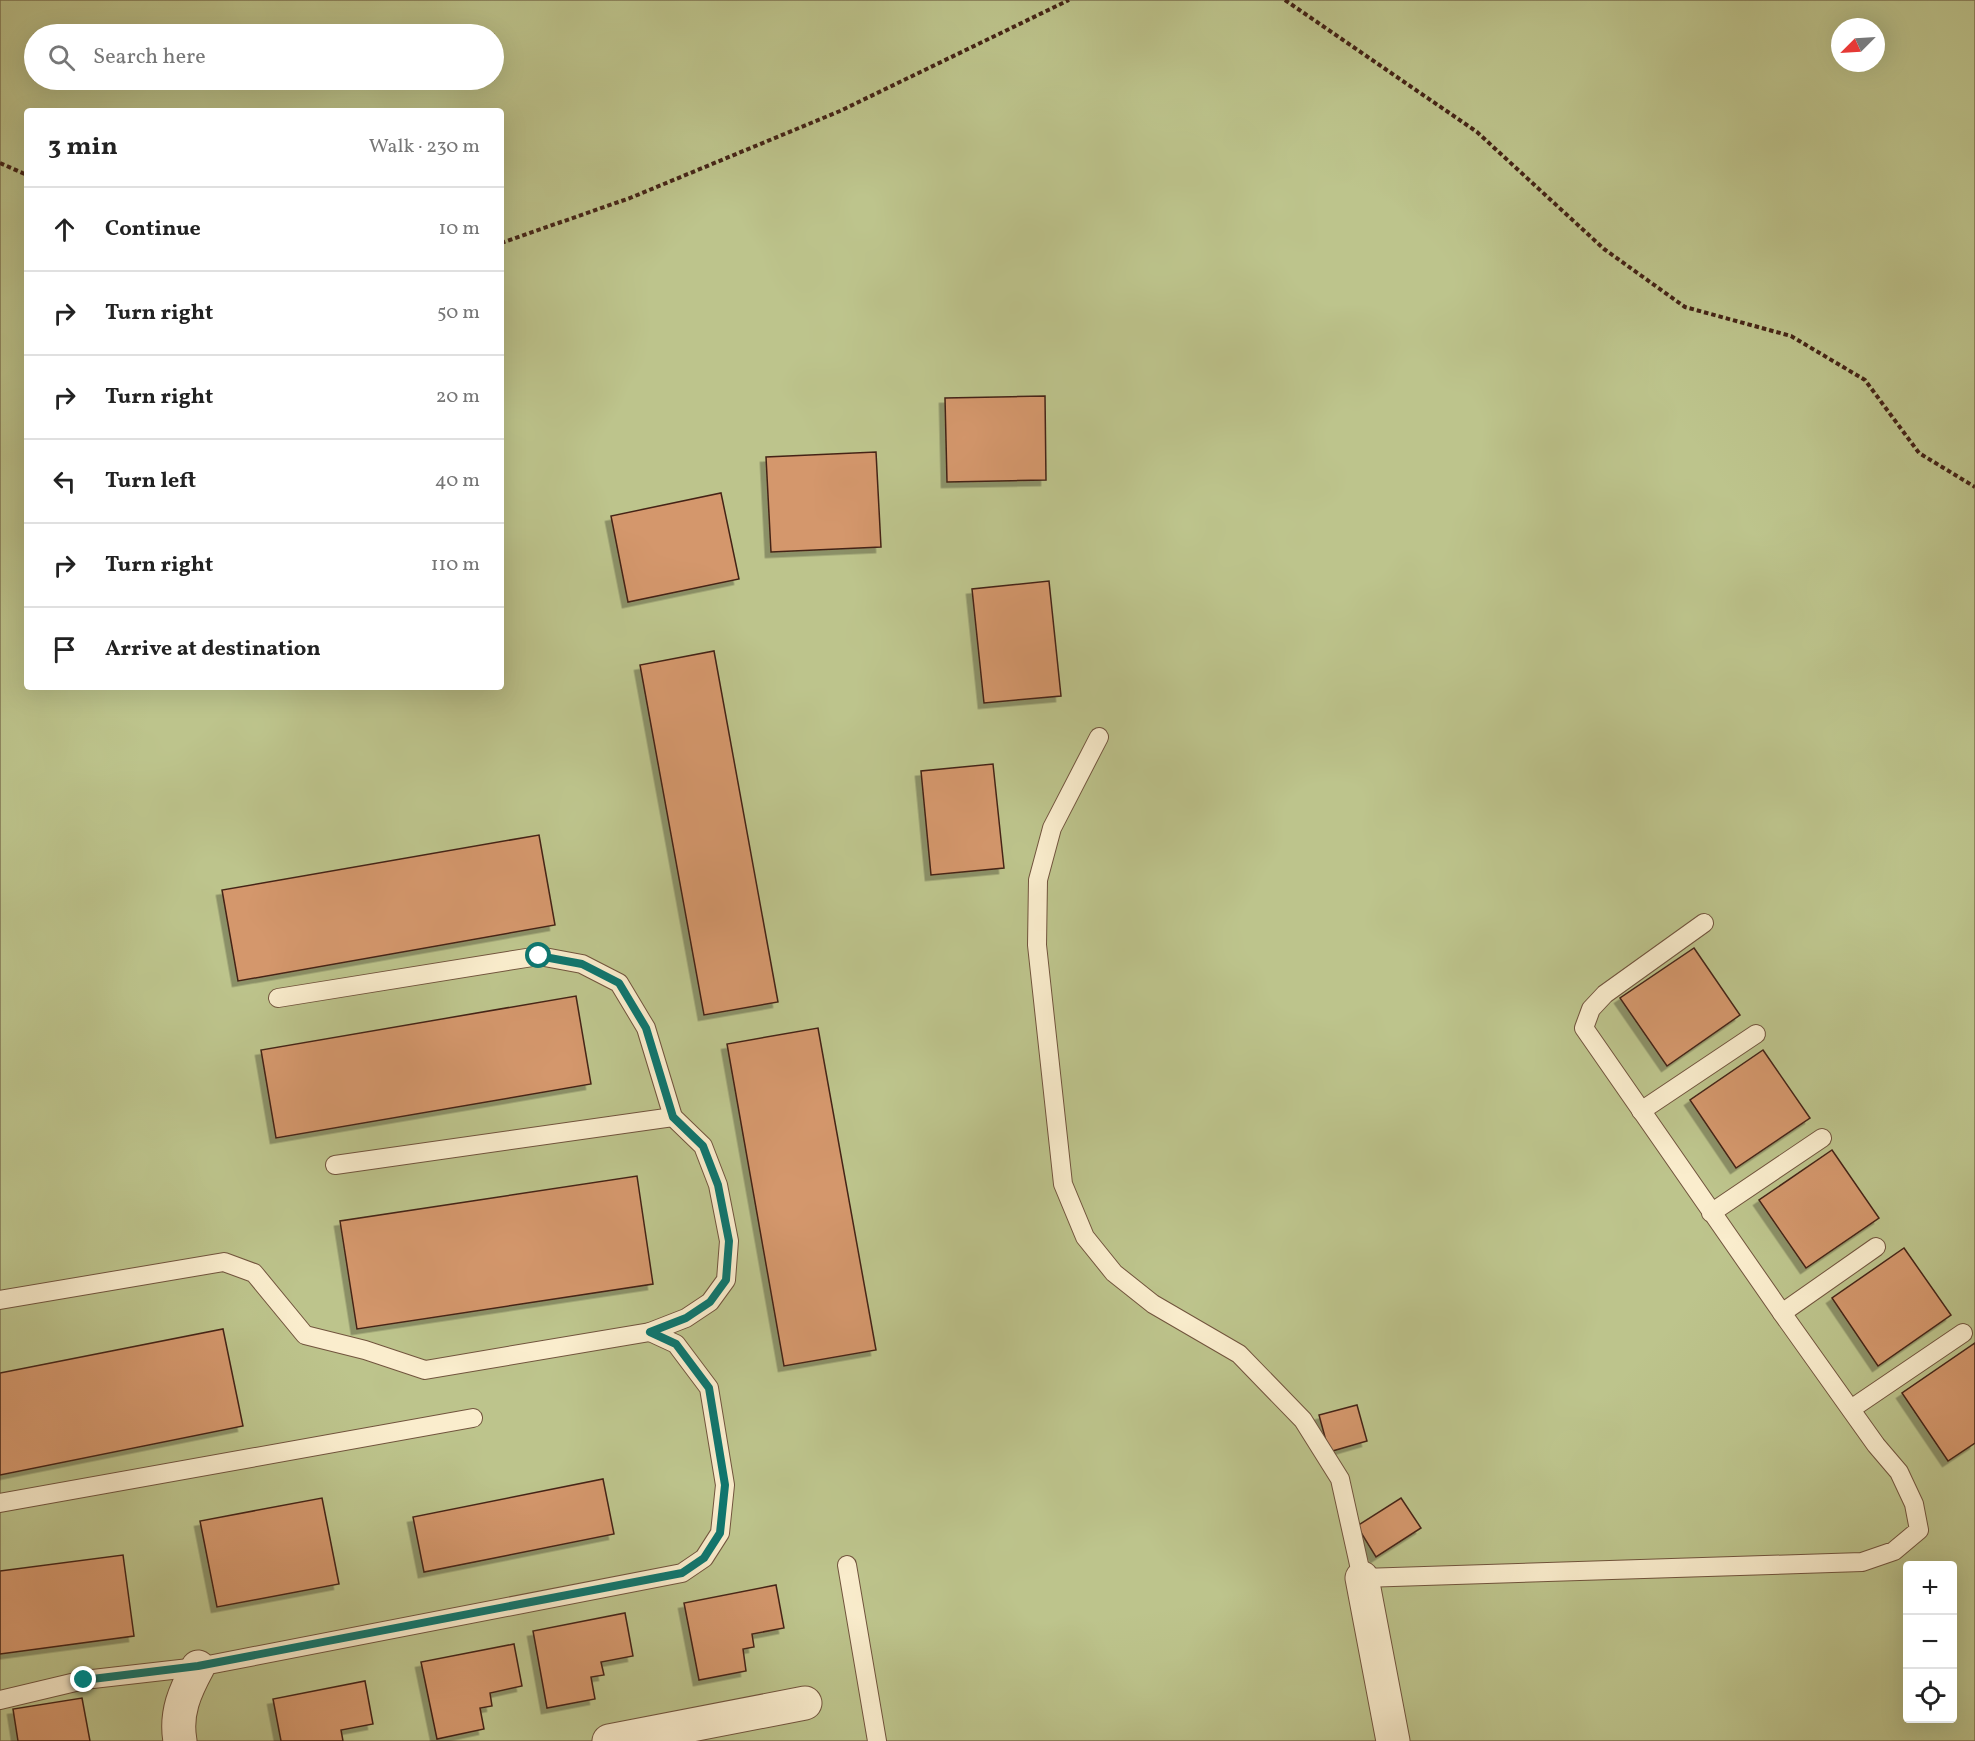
<!DOCTYPE html>
<meta charset="utf-8">
<style>
:root{--surface:#fff;--page:#f2f2f2;--text:#222;--muted:#767676;--line:#e0e0e0}
body{margin:0;font-family:Vollkorn,serif;background:var(--page);color:var(--text)}
.controls{position:absolute;right:18px;bottom:18px;display:grid;overflow:hidden;border-radius:6px;box-shadow:0 6px 24px #0002}
.controls button{width:54px;height:54px;display:grid;place-items:center;padding:0;border:0;border-bottom:2px solid var(--line);background:var(--surface);color:var(--text);font:30px sans-serif}
.compass{position:absolute;left:1831px;top:18px;width:54px;height:54px;border-radius:50%;background:var(--surface);box-shadow:0 6px 24px #0002;rotate:246deg}
.stop{position:absolute;width:18px;height:18px;margin:-14px;border:4px solid #0f766e;border-radius:50%;background:#fff}
.stop.end{background:#0f766e;border-color:#fff;box-shadow:0 2px 6px #0008}
.list{margin:0;padding:0;list-style:none}
h2{display:flex;justify-content:space-between;align-items:center;height:78px;margin:0;padding:0 24px;font-size:26px}
h2 small{font-size:20px;font-weight:400;color:var(--muted)}
.list li{display:grid;grid-template-columns:39px 1fr auto;gap:18px;align-items:center;box-sizing:border-box;height:84px;padding:0 24px;border-top:2px solid var(--line)}
.list b{display:block;font-size:22px;white-space:nowrap}
.list em{font-size:20px;font-style:normal;color:var(--muted)}
.icon{flex:none;width:33px;height:33px;fill:none;stroke:currentColor;stroke-width:2;stroke-linecap:round;stroke-linejoin:round}
.map{position:relative;flex:none;width:1975px;height:1741px;overflow:hidden}
.search{position:absolute;background:var(--surface);box-shadow:0 6px 24px #0002;left:24px;top:24px;width:480px;height:66px;display:flex;align-items:center;gap:15px;box-sizing:border-box;padding:0 21px;border-radius:33px;color:var(--muted);font-size:22px}
.panel{position:absolute;background:var(--surface);box-shadow:0 6px 24px #0002;left:24px;top:108px;width:480px;height:582px;border-radius:6px}
.map>svg:first-child{display:block}
.green{fill:#bdc48c;stroke:#807451;stroke-width:1.5;fill-rule:evenodd}
.building{fill:#d4976c;stroke:#442416;stroke-width:1.5;filter:url(#shadow)}
.lines{fill:none;stroke-linecap:round;stroke-linejoin:round}
.service-casing{stroke:#71543d;stroke-width:20}
.minor-casing{stroke:#71543d;stroke-width:35}
.path{stroke:#442416;stroke-width:4;stroke-dasharray:4.5 3;stroke-linecap:butt}
.service{stroke:#faedcd;stroke-width:18}
.minor{stroke:#faedcd;stroke-width:33}
.route{stroke:#0f766e;stroke-width:8}
</style>
<div class="map">
<svg width="1975" height="1741" viewBox="0 0 1975 1741">
<defs>
<filter id="shadow"><feDropShadow dx="-5.5" dy="5.5" stdDeviation="0" flood-color="#0004"/></filter>
</defs>
<rect width="100%" height="100%" fill="#f7e4b2"/>
<filter id="stains"><feTurbulence type="fractalNoise" baseFrequency=".00333" numOctaves="4"/><feColorMatrix values="0 0 0 0 .2 0 0 0 0 .09 0 0 0 0 .02 0 0 0 .5 -.17"/></filter>
<radialGradient id="worn" r=".72"><stop offset=".6" stop-color="#630" stop-opacity="0"/><stop offset="1" stop-color="#630" stop-opacity=".3"/></radialGradient>
<path class="green" d="M0,0H1975V1741H0ZM1840,27H1876V63H1840ZM34,34H494V80H34ZM27,111H501V687H27ZM1908,1566H1952V1718H1908Z"/>
<g class="building">
<polygon points="1045,396 1046,480 947,482 945,398"/>
<polygon points="876,452 881,547 771,552 766,457"/>
<polygon points="721,493 739,579 628,602 611,516"/>
<polygon points="1049,581 1061,696 984,703 972,589"/>
<polygon points="714,651 778,1002 704,1015 640,665"/>
<polygon points="993,764 1004,868 931,875 921,771"/>
<polygon points="539,835 555,925 238,981 222,890"/>
<polygon points="1694,948 1740,1015 1667,1066 1620,998"/>
<polygon points="576,996 591,1084 276,1138 261,1050"/>
<polygon points="818,1028 876,1350 784,1366 727,1044"/>
<polygon points="1763,1050 1810,1118 1736,1168 1690,1100"/>
<polygon points="1832,1150 1879,1218 1806,1268 1759,1200"/>
<polygon points="637,1176 653,1284 357,1329 340,1221"/>
<polygon points="1904,1248 1951,1315 1878,1366 1832,1298"/>
<polygon points="223,1329 243,1426 0,1475 0,1373"/>
<polygon points="1975,1343 1975,1443 1948,1461 1902,1393"/>
<polygon points="1357,1405 1367,1441 1329,1452 1319,1415"/>
<polygon points="603,1479 614,1534 424,1572 413,1517"/>
<polygon points="322,1498 339,1584 217,1607 200,1521"/>
<polygon points="1401,1498 1421,1528 1376,1557 1357,1526"/>
<polygon points="123,1555 134,1636 0,1654 0,1571"/>
<polygon points="776,1585 784,1628 752,1634 754,1647 743,1649 746,1671 699,1680 684,1603"/>
<polygon points="625,1613 633,1656 601,1662 604,1675 591,1677 595,1699 547,1708 533,1631"/>
<polygon points="514,1644 522,1686 490,1693 492,1706 480,1708 484,1729 437,1739 421,1662"/>
<polygon points="365,1681 373,1724 341,1730 343,1741 281,1741 273,1699"/>
<polygon points="82,1698 90,1741 18,1741 13,1709"/>
</g>
<g class="lines">
<defs>
<g id="service">
<polyline points="1099,737 1052,828 1038,880 1037,945 1063,1184 1085,1237 1114,1273 1153,1304 1239,1354 1303,1420 1340,1479 1362,1578 1862,1562 1894,1551 1919,1530 1914,1504 1899,1472 1876,1445 1782,1313 1584,1028 1591,1009 1605,994 1704,923"/>
<polyline points="1641,1111 1756,1034"/>
<polyline points="335,1165 673,1117"/>
<polyline points="1711,1213 1822,1138"/>
<polyline points="0,1300 224,1262 254,1273 305,1335 365,1350 425,1370 650,1332"/>
<polyline points="1782,1313 1876,1247"/>
<polyline points="1851,1409 1963,1333"/>
<polyline points="0,1503 473,1418"/>
<polyline points="847,1565 877,1741"/>
<polyline points="0,1700 84,1680 198,1667 682,1573 704,1558 720,1533 725,1485 709,1388 676,1344 650,1332 686,1318 710,1302 726,1280 729,1241 718,1185 703,1146 673,1117 646,1028 619,983 582,964 539,956 278,998"/>
</g>
<g id="minor">
<polyline points="1362,1578 1393,1741"/>
<path d="M180,1741C175,1713 185,1691 198,1667"/>
<polyline points="609,1741 805,1703"/>
</g>
</defs>
<use href="#service" class="service-casing"/>
<use href="#minor" class="minor-casing"/>
<g class="path">
<polyline points="1285,0 1477,132 1604,249 1685,307 1791,336 1865,380 1919,453 1975,487"/>
<polyline points="0,163 27,175"/>
<polyline points="501,243 630,198 840,111 1069,0"/>
</g>
<use href="#service" class="service"/>
<use href="#minor" class="minor"/>
</g>
<g class="lines">
<polyline class="route" points="84,1680 198,1666 682,1573 704,1558 720,1533 725,1485 709,1388 676,1344 650,1332 686,1318 710,1302 726,1280 729,1241 718,1185 703,1146 673,1117 646,1028 619,983 582,964 539,956"/>
</g>
<rect width="100%" height="100%" filter="url(#stains)"/>
<rect width="100%" height="100%" fill="url(#worn)"/>
</svg>
<div class="controls">
<button>+</button>
<button>−</button>
<button><svg class="icon" aria-label="locate" viewBox="0 0 24 24"><circle cx="12" cy="12" r="6"/><path d="M12 2v4M12 18v4M2 12h4M18 12h4"/></svg></button>
</div>
<svg class="compass" viewBox="-18 -18 36 36"><path d="M0-13l5 13h-10z" fill="#e53935"/><path d="M0 13l5-13h-10z" fill="#767676"/></svg>
<div class="stop" style="left:539px;top:956px"></div>
<div class="stop end" style="left:84px;top:1680px"></div>
<div class="search"><svg class="icon" aria-label="search" viewBox="0 0 24 24"><circle cx="10" cy="10" r="6"/><path d="M15 15l6 6"/></svg>Search here</div>
<section class="panel">
<h2>3 min<small>Walk · 230 m</small></h2>
<ul class="list">
<li><svg class="icon" aria-label="ahead" viewBox="0 0 24 24"><path d="M12 20V5M6 11l6-6 6 6"/></svg><div><b>Continue</b></div><em>10 m</em></li>
<li><svg class="icon" aria-label="right" viewBox="0 0 24 24"><path d="M7 20v-9h11M14 6l5 5-5 5"/></svg><div><b>Turn right</b></div><em>50 m</em></li>
<li><svg class="icon" aria-label="right" viewBox="0 0 24 24"><path d="M7 20v-9h11M14 6l5 5-5 5"/></svg><div><b>Turn right</b></div><em>20 m</em></li>
<li><svg class="icon" aria-label="left" viewBox="0 0 24 24"><path d="M17 20v-9H6M10 6l-5 5 5 5"/></svg><div><b>Turn left</b></div><em>40 m</em></li>
<li><svg class="icon" aria-label="right" viewBox="0 0 24 24"><path d="M7 20v-9h11M14 6l5 5-5 5"/></svg><div><b>Turn right</b></div><em>110 m</em></li>
<li><svg class="icon" aria-label="arrive" viewBox="0 0 24 24"><path d="M6 21V4h12l-3 4 3 4H6"/></svg><div><b>Arrive at destination</b></div></li>
</ul>
</section>
</div>
